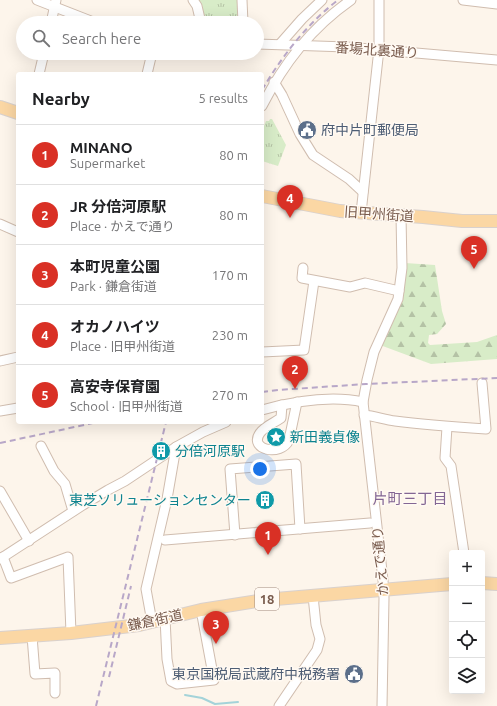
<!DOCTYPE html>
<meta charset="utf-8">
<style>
:root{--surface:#fff;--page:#f6f6f6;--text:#202124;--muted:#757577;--line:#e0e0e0;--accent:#d93025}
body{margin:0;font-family:Ubuntu,"Noto Sans JP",sans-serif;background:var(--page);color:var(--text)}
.controls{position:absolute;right:12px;bottom:12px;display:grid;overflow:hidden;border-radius:4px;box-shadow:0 4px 16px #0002}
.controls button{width:36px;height:36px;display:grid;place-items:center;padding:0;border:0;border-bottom:1px solid var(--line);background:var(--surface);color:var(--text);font:20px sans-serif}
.you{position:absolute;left:260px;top:469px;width:14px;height:14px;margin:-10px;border:3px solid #fff;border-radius:50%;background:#1a73e8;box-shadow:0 0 0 6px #1a73e833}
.badge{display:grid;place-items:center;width:26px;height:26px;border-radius:50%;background:var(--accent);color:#fff;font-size:13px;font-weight:700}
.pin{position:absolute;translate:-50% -33px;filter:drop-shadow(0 1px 2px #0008)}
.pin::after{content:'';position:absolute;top:21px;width:14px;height:12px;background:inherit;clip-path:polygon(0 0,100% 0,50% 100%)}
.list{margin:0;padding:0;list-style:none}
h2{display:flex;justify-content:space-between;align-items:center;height:52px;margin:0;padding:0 16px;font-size:17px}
h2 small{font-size:13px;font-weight:400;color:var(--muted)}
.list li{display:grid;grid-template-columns:26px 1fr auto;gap:12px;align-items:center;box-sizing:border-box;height:60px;padding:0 16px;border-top:1px solid var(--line)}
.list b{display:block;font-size:15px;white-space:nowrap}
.list p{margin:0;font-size:13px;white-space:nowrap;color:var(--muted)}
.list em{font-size:13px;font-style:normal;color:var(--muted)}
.icon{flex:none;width:22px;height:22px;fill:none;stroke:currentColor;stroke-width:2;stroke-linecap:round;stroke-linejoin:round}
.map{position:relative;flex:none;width:497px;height:706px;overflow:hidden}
.search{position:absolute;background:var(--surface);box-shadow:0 4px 16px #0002;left:16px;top:16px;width:248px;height:44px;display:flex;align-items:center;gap:10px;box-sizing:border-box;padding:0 14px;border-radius:22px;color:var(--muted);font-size:15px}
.panel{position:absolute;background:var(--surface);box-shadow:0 4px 16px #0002;left:16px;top:72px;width:248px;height:352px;border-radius:4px}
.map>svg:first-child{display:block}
.grass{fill:url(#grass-tufts)}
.forest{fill:url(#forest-firs)}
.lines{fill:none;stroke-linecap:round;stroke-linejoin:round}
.stream{stroke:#a4d3d9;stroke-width:2}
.minor-casing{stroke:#d0bdaf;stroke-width:11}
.major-casing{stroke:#d9d1cd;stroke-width:14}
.minor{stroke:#fff;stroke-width:9}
.major{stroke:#fbd7a4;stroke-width:12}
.rail{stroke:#b8a7c8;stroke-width:2;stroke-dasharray:6 4;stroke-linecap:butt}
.labels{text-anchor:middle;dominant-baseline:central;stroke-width:3;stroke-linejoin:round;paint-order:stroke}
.shield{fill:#fff9f2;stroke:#a18a7e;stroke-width:1}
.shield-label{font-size:13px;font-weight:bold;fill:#795b4d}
.street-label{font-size:14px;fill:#795b4d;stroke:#fff9f2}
.service-label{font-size:14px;fill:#4e5e75;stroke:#fff9f2;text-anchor:start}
.culture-label{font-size:14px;fill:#0d838f;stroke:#fff9f2;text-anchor:start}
.neighbourhood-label{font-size:15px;fill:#836694;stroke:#fff9f2}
</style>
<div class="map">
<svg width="497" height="706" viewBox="0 0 497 706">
<defs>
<pattern id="grass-tufts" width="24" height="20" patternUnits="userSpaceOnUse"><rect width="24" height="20" fill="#d8ecc8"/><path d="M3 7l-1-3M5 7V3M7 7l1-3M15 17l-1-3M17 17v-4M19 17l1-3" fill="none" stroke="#b4c2a5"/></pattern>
<pattern id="forest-firs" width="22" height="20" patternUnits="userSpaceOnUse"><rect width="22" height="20" fill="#d8ecc8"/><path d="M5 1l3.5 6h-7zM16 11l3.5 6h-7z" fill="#b4c2a5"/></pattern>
</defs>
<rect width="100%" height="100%" fill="#fdf5eb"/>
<g class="grass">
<polygon points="199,0 237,0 238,23 206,23 202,5"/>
<polygon points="270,119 272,119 286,145 278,166 262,161 262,131 266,121 269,121"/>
</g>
<polygon class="forest" points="405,263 435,265 442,311 446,324 437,334 429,335 428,343 430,345 477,342 497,335 497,359 431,364 380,345"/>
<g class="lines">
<polyline class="stream" points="185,695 202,698 215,704 238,702"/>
<defs>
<g id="minor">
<polyline points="37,0 96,23"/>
<polyline points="193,0 197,6 201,23"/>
<polyline points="242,0 243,23"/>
<polyline points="463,0 497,4"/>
<polyline points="51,23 56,0"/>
<polyline points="257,44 347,47 497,60"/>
<polyline points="280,44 302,19 322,0"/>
<polyline points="39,74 44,53"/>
<polyline points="147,74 152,53"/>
<polyline points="274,82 282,95 300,134 313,155 349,179 363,192"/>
<path d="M262,106C284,63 311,28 351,0"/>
<polyline points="361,213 379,49 379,0"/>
<polyline points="0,224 18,232"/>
<polyline points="303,268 302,278 350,287 365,283 399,291"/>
<polyline points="262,352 304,350 314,281"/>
<polyline points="0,361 18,357"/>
<path d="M282,405L281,418C274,423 265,426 260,433C248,450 281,457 289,440L297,402"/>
<path d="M262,410C295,401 330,395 363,402"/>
<polyline points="0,411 18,408"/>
<path d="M364,415C375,416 385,420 395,421C425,425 455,427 486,429L482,383"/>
<polyline points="447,427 445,458 451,466 464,553"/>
<polyline points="41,446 54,471 65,484 73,511"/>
<polyline points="0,491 29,541"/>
<polyline points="235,535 230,469 296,464 300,529"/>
<polyline points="165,540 370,523"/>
<polyline points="3,557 11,578 68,557 71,633"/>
<polyline points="0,559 83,505 108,490 125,481 176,447 203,432 226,422"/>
<polyline points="165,618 167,659 171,681 177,684 214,680 201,610"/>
<polyline points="152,622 146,589 167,499 176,447"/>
<polyline points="32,636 35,674 55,673 55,693"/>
<polyline points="279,706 317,650 320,639 316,625 313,596"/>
<polyline points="382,706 384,598 383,580 363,402 367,380 374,352 398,299 402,268 401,215"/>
</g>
<g id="major">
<polyline points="0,107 18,113"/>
<polyline points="262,196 340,211 423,217 462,221 497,221"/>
<polyline points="482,583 497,584"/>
<polyline points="0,638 71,633 139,625 201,610 264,600 452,584"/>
</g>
</defs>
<use href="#minor" class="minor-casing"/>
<use href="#major" class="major-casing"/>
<use href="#minor" class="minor"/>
<use href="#major" class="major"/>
<g class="rail">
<path d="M262,90C282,56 307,24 338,0"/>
<polyline points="262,392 278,390 366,384 497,378"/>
<polyline points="0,443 98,422"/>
<polyline points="109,677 131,586"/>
<polyline points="96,706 166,422"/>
</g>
</g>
<defs>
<symbol id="civic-disc" viewBox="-11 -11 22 22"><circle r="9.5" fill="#5c6f8a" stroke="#fff9f2"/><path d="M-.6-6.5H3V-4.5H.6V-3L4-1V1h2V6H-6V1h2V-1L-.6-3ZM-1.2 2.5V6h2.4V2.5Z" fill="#fff"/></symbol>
<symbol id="sight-disc" viewBox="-11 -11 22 22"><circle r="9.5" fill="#0f9aa8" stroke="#fff9f2"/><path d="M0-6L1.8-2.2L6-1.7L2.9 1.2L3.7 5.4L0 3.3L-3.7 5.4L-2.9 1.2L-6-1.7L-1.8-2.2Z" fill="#fff"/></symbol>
<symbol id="building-disc" viewBox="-11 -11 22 22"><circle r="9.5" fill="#0f9aa8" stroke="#fff9f2"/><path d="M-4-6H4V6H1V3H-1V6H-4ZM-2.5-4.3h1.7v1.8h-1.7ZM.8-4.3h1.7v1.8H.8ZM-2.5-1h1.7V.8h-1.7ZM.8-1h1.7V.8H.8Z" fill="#fff"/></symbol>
</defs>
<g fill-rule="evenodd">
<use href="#civic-disc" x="296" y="119" width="22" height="22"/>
<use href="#sight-disc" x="265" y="426" width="22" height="22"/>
<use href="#building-disc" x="150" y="440" width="22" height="22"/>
<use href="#building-disc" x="254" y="489" width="22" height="22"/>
<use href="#civic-disc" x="343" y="663" width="22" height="22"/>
</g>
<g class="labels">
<rect class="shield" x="255" y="588" width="24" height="22" rx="3"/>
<g class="shield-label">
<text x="267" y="599">18</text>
</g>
<g class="street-label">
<text transform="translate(377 50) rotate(4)">番場北裏通り</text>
<text transform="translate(379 214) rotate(4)">旧甲州街道</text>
<text transform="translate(380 561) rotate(-95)">かえで通り</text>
<text transform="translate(155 620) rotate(-12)">鎌倉街道</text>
</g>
<g class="service-label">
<text x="321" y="130">府中片町郵便局</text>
<text x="340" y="674" text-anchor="end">東京国税局武蔵府中税務署</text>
</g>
<g class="culture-label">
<text x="290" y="437">新田義貞像</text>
<text x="175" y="451">分倍河原駅</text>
<text x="251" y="500" text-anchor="end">東芝ソリューションセンター</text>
</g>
<g class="neighbourhood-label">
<text x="410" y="498">片町三丁目</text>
</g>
</g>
</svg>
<div class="controls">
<button>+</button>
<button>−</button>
<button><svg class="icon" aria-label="locate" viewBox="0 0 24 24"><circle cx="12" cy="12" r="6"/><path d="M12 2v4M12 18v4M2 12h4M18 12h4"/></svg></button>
<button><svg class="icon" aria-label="layers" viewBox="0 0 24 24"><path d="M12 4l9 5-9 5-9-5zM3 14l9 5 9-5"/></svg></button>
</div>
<div class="you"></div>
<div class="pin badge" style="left:268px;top:555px">1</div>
<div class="pin badge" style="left:295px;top:389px">2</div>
<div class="pin badge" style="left:216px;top:644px">3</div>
<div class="pin badge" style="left:290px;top:218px">4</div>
<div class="pin badge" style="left:474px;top:269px">5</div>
<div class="search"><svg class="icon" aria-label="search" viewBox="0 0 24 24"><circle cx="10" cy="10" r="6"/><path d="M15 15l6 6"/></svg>Search here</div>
<section class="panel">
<h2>Nearby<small>5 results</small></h2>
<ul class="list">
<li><span class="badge">1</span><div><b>MINANO</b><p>Supermarket</p></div><em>80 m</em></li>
<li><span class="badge">2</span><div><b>JR 分倍河原駅</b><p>Place · かえで通り</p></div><em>80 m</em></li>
<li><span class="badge">3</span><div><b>本町児童公園</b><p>Park · 鎌倉街道</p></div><em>170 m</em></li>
<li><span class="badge">4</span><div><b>オカノハイツ</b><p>Place · 旧甲州街道</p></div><em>230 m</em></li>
<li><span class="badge">5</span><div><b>高安寺保育園</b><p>School · 旧甲州街道</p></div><em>270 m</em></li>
</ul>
</section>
</div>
